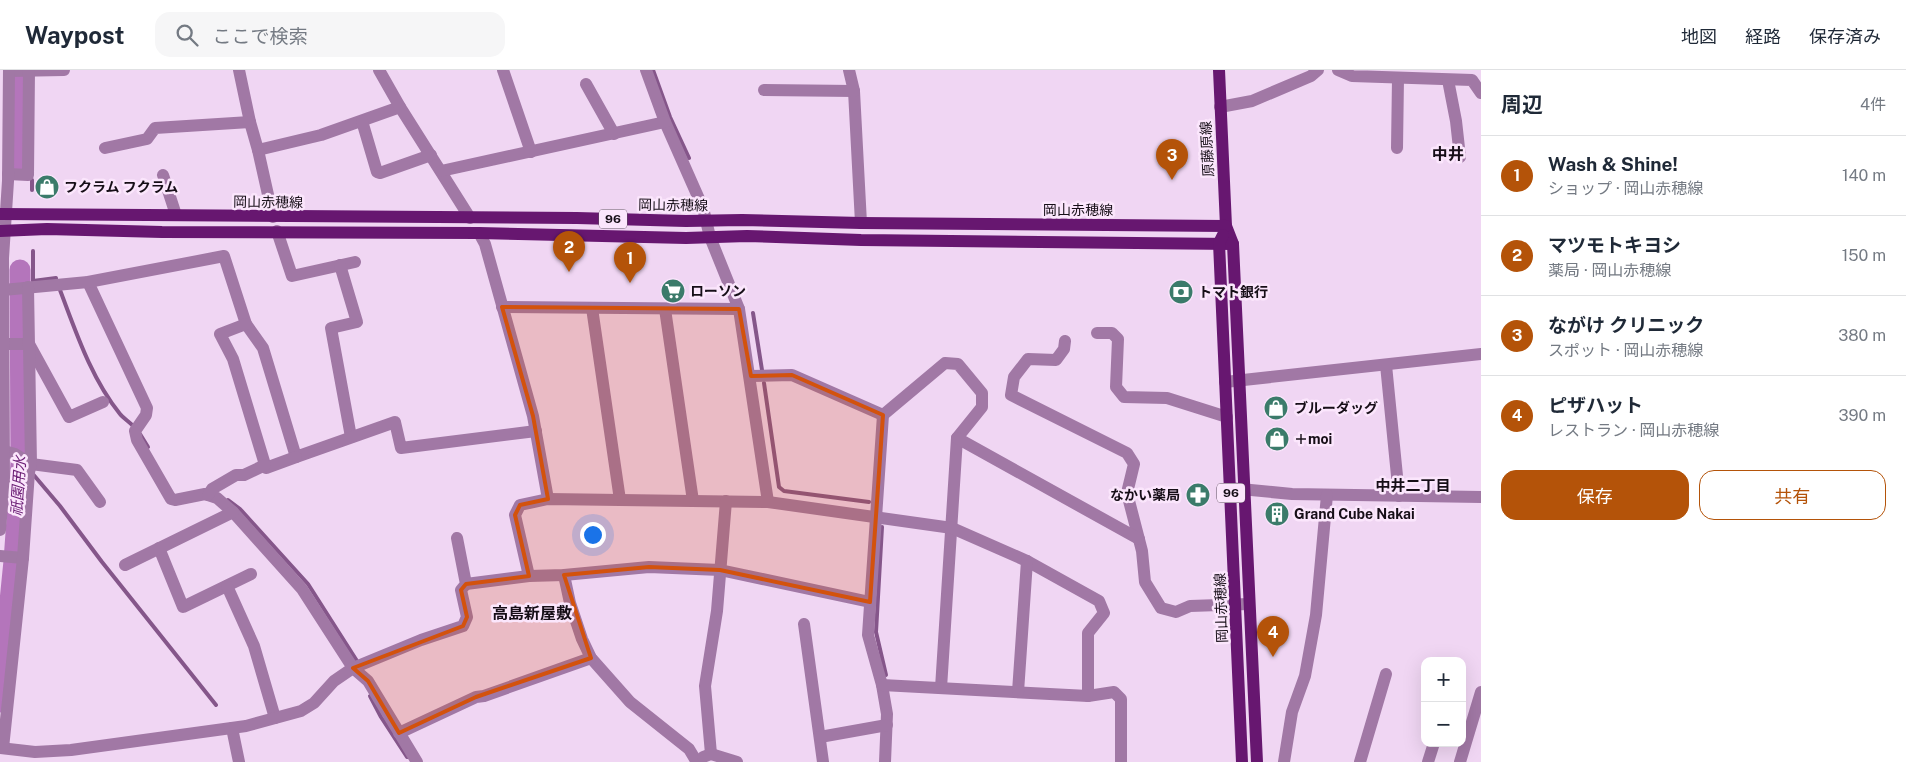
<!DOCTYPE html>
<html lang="ja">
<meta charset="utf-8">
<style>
:root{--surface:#fff;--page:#f6f6f7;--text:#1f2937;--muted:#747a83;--line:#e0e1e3;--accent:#b45309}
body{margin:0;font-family:"Public Sans","Noto Sans JP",sans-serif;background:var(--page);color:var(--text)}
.controls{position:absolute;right:15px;bottom:15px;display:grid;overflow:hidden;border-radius:10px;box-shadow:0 5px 20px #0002}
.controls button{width:45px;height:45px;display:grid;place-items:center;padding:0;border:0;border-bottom:1px solid var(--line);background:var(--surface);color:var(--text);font:25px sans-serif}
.you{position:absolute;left:592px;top:464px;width:18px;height:18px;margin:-12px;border:4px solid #fff;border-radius:50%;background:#1a73e8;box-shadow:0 0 0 8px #1a73e833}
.badge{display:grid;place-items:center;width:32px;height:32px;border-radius:50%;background:var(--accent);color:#fff;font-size:16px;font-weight:700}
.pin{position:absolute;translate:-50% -41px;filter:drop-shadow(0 1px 2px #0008)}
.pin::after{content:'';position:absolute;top:26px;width:18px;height:15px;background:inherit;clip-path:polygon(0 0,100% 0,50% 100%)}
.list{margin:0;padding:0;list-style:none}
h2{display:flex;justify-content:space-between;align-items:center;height:65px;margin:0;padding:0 20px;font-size:21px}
h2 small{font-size:16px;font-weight:400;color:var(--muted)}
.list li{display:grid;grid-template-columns:32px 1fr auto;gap:15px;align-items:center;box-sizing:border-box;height:80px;padding:0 20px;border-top:1px solid var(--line)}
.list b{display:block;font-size:19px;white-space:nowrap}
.list p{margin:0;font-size:16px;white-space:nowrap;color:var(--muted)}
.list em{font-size:16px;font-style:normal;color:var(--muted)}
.actions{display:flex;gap:10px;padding:15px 20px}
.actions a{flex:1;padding:11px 0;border:1px solid var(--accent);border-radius:15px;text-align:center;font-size:18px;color:var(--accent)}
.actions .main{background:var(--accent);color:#fff}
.icon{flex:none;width:28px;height:28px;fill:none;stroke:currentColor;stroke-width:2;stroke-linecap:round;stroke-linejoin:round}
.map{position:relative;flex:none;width:1481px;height:692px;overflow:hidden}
header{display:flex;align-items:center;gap:30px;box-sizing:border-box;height:70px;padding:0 25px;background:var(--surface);border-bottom:1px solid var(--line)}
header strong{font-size:24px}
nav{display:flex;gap:28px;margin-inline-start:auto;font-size:18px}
.search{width:350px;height:45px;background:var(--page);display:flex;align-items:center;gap:12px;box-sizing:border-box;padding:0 18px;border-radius:15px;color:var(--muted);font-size:19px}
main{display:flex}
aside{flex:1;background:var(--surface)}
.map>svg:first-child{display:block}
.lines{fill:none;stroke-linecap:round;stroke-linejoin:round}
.stream{stroke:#85568a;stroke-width:4}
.river{stroke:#b475bb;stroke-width:21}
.minor{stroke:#a178a5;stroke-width:12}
.major{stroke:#671770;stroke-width:12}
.marked{fill:#d3520d;fill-opacity:0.2;stroke:#d3520d;stroke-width:4;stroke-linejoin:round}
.labels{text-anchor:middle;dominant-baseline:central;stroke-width:5;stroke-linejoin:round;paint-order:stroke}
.shield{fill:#fbe6fc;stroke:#5b4f5c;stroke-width:1}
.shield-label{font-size:12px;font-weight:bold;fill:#160e17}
.street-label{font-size:14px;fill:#160e17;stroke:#fbe6fc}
.poi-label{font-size:14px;font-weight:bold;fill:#160e17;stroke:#fbe6fc;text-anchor:start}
.neighbourhood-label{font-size:15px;font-weight:bold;fill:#160e17;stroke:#fbe6fc}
.water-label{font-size:15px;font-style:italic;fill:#6d2076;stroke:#fbe6fc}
.quarter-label{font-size:16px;font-weight:bold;fill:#160e17;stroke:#fbe6fc}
</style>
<header>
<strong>Waypost</strong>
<div class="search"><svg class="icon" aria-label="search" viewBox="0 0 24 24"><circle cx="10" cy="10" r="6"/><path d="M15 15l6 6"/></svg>ここで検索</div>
<nav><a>地図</a><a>経路</a><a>保存済み</a></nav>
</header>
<main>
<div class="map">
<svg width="1481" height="692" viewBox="0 0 1481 692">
<rect width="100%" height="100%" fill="#f0d6f3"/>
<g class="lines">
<g class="stream">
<polyline points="653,0 670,47 689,88"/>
<polyline points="32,110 32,120"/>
<polyline points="33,181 33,211 56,208 56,210"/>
<path d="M60,220C76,262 91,308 120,344C124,349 130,352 134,357"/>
<polyline points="753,243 762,300"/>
<polyline points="764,313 779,417 784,421 869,432"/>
<polyline points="140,364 148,377"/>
<polyline points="32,403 60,436 102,492 216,635"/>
<polyline points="228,430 240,439 308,514 357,591"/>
<polyline points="882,457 876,562 886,605"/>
<polyline points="370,626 381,647 407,687"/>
</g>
<g class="river">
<polyline points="19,93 19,0"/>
<polyline points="0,632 14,491 21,393 20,200"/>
</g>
<g class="minor">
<polyline points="239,0 250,52 258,80 321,65 400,37"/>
<polyline points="379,0 400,37 470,148"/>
<polyline points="503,0 531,82"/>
<polyline points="646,0 665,52 703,138 710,167 739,239 768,432"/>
<polyline points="849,0 854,21 861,153"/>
<polyline points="1338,0 1352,6 1472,10 1481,23"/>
<polyline points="9,1 64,0"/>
<polyline points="1448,10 1456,51 1460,87"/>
<polyline points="586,14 614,64"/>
<polyline points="764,20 854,21"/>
<polyline points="1220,37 1252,31 1311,6 1318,0"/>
<polyline points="362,51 377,102 380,103 431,85"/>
<polyline points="105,78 147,69 155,58 250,52"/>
<polyline points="1397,78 1398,8"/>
<polyline points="258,80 273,147"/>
<polyline points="441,101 665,52"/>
<polyline points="8,104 28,105 29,0"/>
<polyline points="163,105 176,145"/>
<polyline points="277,161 292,206 355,192"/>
<polyline points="479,163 485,174 533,346 548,429"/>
<polyline points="340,195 357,252 331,258 351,367"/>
<polyline points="88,212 147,338 146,345 135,361 137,370 171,429 175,430 205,424 217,428 233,442 302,519 353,598 368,611 417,692"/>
<polyline points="3,220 88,212 224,186 246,254 263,278 296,387 395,352 401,378 536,361"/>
<polyline points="502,237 739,239"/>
<polyline points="592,238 620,430"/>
<polyline points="665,239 693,431"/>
<polyline points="246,254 220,264 233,289 266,398 296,387"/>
<polyline points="1097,263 1112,263 1118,269 1116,317 1124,327 1167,328 1227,347"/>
<polyline points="1065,271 1064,279 1056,290 1028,289 1014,307 1011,325 1127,383 1134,394 1127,423 1142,481 1145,512 1161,538 1176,542 1190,536 1249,534"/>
<polyline points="3,274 29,274 69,347 103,332"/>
<polyline points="1386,295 1399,426"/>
<polyline points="751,306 792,305 883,345 945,293 958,294 982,323 982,337 957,368 941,618"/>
<polyline points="1225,312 1481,284"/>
<polyline points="883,345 868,565 882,615 887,644 885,692"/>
<polyline points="957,368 1139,469"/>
<polyline points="4,381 15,384 31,394 77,400 100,432"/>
<polyline points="1230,418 1292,424 1481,427"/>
<polyline points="208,425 212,419 236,405 244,405 265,395"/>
<polyline points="0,460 4,412 3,188 8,111 9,0"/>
<polyline points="159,478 183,537 251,504"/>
<polyline points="0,486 23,488"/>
<polyline points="125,495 233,442"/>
<polyline points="564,505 570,533 582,569 591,588 630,632 689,679 695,689"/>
<polyline points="529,506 515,445 520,435 548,429 768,432 952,458 1027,491 1099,531 1104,543 1088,563 1088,626"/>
<polyline points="466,514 529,506 564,505 649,497 720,500 870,532"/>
<polyline points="227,516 254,576 275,648"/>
<polyline points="804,554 823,692"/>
<polyline points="882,615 1088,626 1114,622 1121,629 1121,692"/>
<polyline points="1018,622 1027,491"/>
<polyline points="232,658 239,692"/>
<polyline points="399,663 476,627 484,626 591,588"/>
<polyline points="820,667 887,655"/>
<polyline points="0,678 35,682 71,680 246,656 301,641 314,633 334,611 353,598 421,570 463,556 467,547 461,520 466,514 457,468"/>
<polyline points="3,678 23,488 29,402 31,394 28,217"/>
<polyline points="711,684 705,616 717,541 726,431"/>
<polyline points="703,687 711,684 737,692"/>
<polyline points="1284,692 1292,642 1305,606 1316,545 1327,425"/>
<polyline points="1360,692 1386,604"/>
<polyline points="1428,692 1434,673"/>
<polyline points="1460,692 1481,622"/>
</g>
<g class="major">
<polyline points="1219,0 1226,156 1233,174 1257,692"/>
<polyline points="0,144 577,148 686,151 742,150 861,153 1226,156"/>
<polyline points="0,161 47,159 162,162 479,163 686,168 747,166 861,170 1233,174"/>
<polyline points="1223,165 1219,173 1242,692"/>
</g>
</g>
<path class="marked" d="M502,237L739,239L751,306L792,305L883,345L870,532L720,500L649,497L564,505L591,588L476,627L399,663L368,611L353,598L463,556L467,547L461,520L466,514L529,506L515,445L520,435L548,429L533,346Z"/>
<defs>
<symbol id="shop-disc" viewBox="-11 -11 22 22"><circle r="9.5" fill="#3b7b6a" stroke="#fbe6fc"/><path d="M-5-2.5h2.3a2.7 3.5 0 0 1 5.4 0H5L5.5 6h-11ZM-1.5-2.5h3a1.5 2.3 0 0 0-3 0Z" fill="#fff"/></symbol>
<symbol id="supermarket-disc" viewBox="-11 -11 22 22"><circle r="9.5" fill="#3b7b6a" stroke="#fbe6fc"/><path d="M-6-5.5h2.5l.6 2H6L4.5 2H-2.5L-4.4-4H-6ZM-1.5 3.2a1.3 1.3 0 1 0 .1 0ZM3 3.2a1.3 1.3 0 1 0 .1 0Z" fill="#fff"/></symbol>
<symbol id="bank-disc" viewBox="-11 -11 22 22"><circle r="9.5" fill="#3b7b6a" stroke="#fbe6fc"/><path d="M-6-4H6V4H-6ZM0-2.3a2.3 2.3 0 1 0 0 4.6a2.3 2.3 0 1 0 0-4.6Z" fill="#fff"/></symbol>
<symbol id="pharmacy-disc" viewBox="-11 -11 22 22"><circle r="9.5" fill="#3b7b6a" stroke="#fbe6fc"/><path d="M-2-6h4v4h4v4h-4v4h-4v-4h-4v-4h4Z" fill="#fff"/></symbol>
<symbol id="building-disc" viewBox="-11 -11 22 22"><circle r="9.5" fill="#3b7b6a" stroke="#fbe6fc"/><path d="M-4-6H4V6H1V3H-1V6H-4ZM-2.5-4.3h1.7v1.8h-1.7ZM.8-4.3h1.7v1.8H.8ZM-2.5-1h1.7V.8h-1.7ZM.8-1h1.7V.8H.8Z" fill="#fff"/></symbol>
</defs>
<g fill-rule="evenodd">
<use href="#shop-disc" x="33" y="103" width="28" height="28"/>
<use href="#supermarket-disc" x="659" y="207" width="28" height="28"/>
<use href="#bank-disc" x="1167" y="208" width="28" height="28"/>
<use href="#shop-disc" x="1262" y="324" width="28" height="28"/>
<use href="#shop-disc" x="1263" y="355" width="28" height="28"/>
<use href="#pharmacy-disc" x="1184" y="411" width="28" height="28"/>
<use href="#building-disc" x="1263" y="430" width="28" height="28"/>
</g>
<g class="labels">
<g class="shield">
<rect x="599" y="139.5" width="28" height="19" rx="4"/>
<rect x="1217" y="413.5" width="28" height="19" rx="4"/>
</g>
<g class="shield-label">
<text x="613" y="149">96</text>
<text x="1231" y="423">96</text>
</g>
<g class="street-label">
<text transform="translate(1207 79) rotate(-93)">原藤原線</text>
<text transform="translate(268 132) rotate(1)">岡山赤穂線</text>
<text transform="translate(673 135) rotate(1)">岡山赤穂線</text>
<text x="1078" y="140">岡山赤穂線</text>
<text transform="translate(1221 538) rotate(-92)">岡山赤穂線</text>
</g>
<g class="poi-label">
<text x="64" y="117">フクラム フクラム</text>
<text x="690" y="221">ローソン</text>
<text x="1198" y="222">トマト銀行</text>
<text x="1294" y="338">ブルーダッグ</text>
<text x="1294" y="369">＋moi</text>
<text x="1180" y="425" text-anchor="end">なかい薬局</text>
<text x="1294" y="444">Grand Cube Nakai</text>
</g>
<g class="neighbourhood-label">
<text x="1413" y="415">中井二丁目</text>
</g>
<g class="water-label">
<text transform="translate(18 416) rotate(-86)">祇園用水</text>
</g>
<g class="quarter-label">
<text x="1448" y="84">中井</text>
<text x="532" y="543">高島新屋敷</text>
</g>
</g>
</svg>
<div class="controls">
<button>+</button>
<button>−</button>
</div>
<div class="you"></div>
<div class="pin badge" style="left:630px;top:213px">1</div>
<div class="pin badge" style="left:569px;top:202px">2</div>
<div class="pin badge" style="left:1172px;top:110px">3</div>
<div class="pin badge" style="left:1273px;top:587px">4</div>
</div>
<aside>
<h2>周辺<small>4件</small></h2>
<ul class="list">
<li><span class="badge">1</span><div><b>Wash &amp; Shine!</b><p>ショップ · 岡山赤穂線</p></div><em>140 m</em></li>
<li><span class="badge">2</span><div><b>マツモトキヨシ</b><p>薬局 · 岡山赤穂線</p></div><em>150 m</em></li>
<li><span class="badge">3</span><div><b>ながけ クリニック</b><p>スポット · 岡山赤穂線</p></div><em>380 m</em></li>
<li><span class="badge">4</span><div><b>ピザハット</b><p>レストラン · 岡山赤穂線</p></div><em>390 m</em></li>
</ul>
<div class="actions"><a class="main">保存</a><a>共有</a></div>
</aside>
</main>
